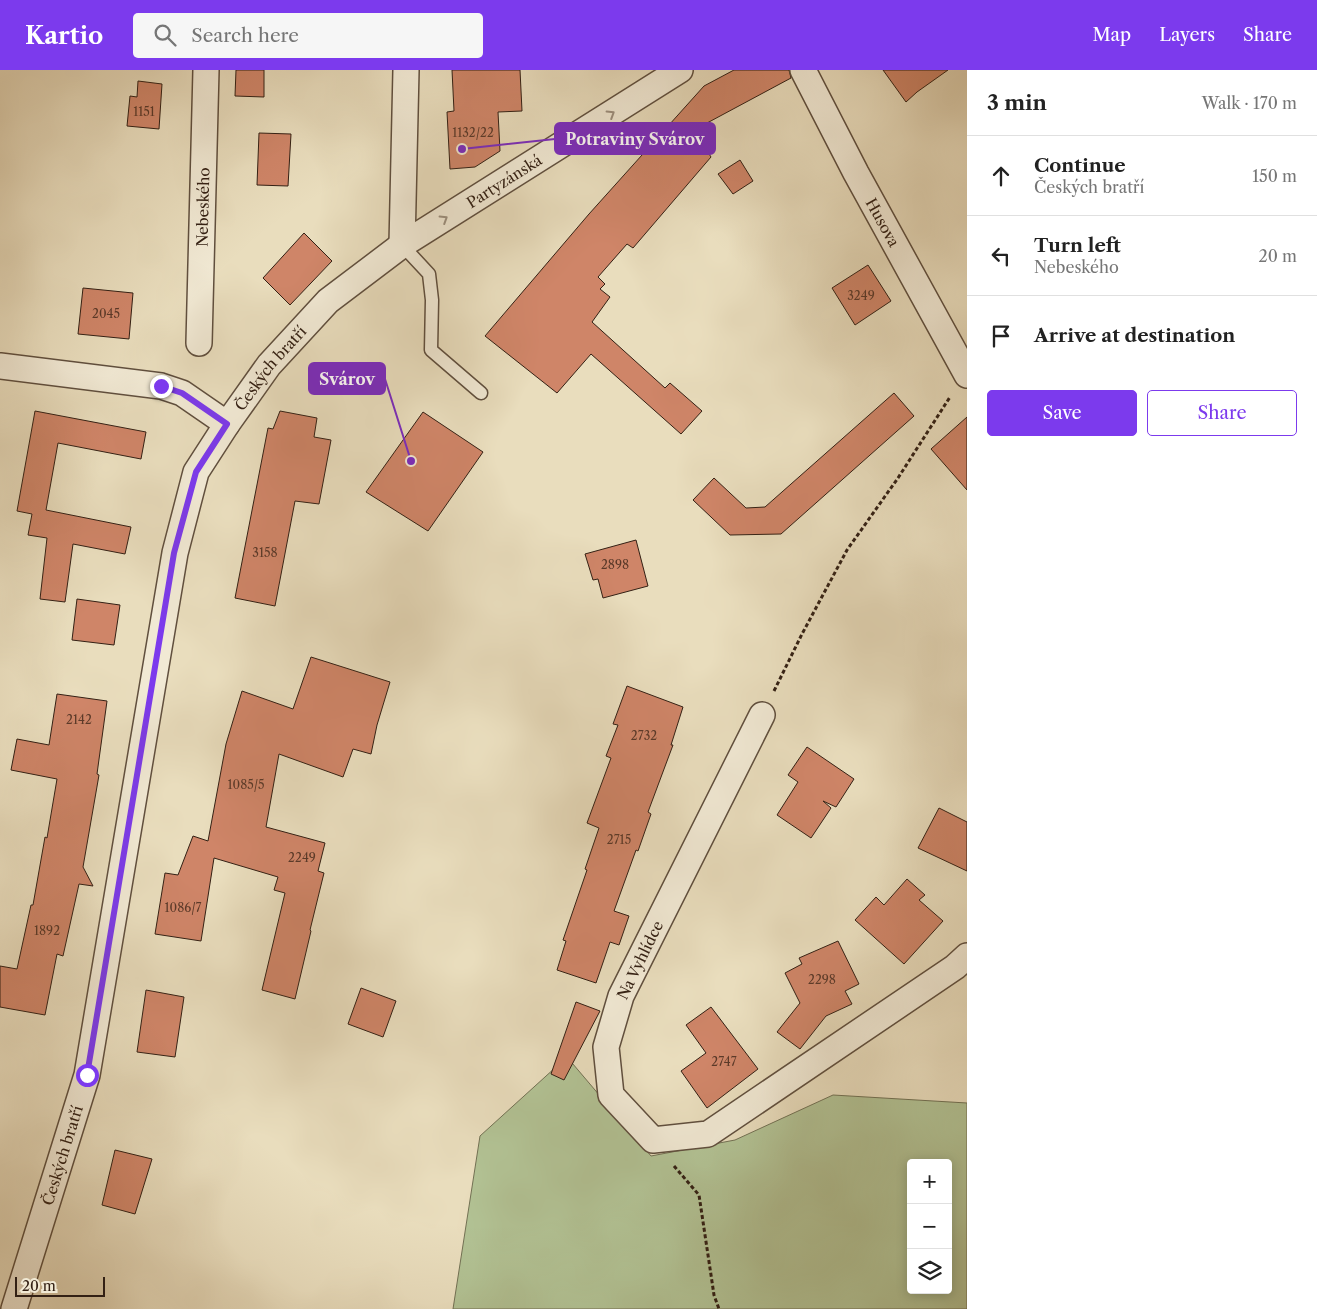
<!DOCTYPE html>
<meta charset="utf-8">
<style>
:root{--surface:#fff;--page:#f6f6f6;--text:#222;--muted:#767676;--line:#e0e0e0;--accent:#7c3aed}
body{margin:0;font-family:"Libre Caslon Text",serif;background:var(--page);color:var(--text)}
.controls{position:absolute;right:15px;bottom:15px;display:grid;overflow:hidden;border-radius:5px;box-shadow:0 2px 12px #0003}
.controls button{width:45px;height:45px;display:grid;place-items:center;padding:0;border:0;border-bottom:1px solid var(--line);background:var(--surface);color:var(--text);font:25px sans-serif}
.scale{position:absolute;left:15px;bottom:12px;width:90px;box-sizing:border-box;padding-left:5px;border:2px solid #332014;border-top:0;font-size:14px;line-height:18px;white-space:nowrap;color:#332014;-webkit-text-stroke:4px #f1e9d4;paint-order:stroke}
.stop{position:absolute;width:15px;height:15px;margin:-11px;border:4px solid #7c3aed;border-radius:50%;background:#fff}
.stop.end{background:#7c3aed;border-color:#fff;box-shadow:0 1px 5px #0008}
.list{margin:0;padding:0;list-style:none}
h2{display:flex;justify-content:space-between;align-items:center;height:65px;margin:0;padding:0 20px;font-size:21px}
h2 small{font-size:16px;font-weight:400;color:var(--muted)}
.list li{display:grid;grid-template-columns:32px 1fr auto;gap:15px;align-items:center;box-sizing:border-box;height:80px;padding:0 20px;border-top:1px solid var(--line)}
.list b{display:block;font-size:19px;white-space:nowrap}
.list p{margin:0;font-size:16px;white-space:nowrap;color:var(--muted)}
.list em{font-size:16px;font-style:normal;color:var(--muted)}
.actions{display:flex;gap:10px;padding:15px 20px}
.actions a{flex:1;padding:11px 0;border:1px solid var(--accent);border-radius:5px;text-align:center;font-size:18px;color:var(--accent)}
.actions .main{background:var(--accent);color:#fff}
.icon{flex:none;width:28px;height:28px;fill:none;stroke:currentColor;stroke-width:2;stroke-linecap:round;stroke-linejoin:round}
.map{position:relative;flex:none;width:967px;height:1239px;overflow:hidden}
header{display:flex;align-items:center;gap:30px;box-sizing:border-box;height:70px;padding:0 25px;background:var(--accent);color:#fff}
header strong{font-size:24px}
nav{display:flex;gap:28px;margin-inline-start:auto;font-size:18px}
.search{width:350px;height:45px;background:var(--page);display:flex;align-items:center;gap:12px;box-sizing:border-box;padding:0 18px;border-radius:5px;color:var(--muted);font-size:19px}
main{display:flex}
aside{flex:1;background:var(--surface)}
.map>svg:first-child{display:block}
.green{fill:#b2c294;stroke:#727154;fill-rule:evenodd}
.building{fill:#cf8568;stroke:#332014}
.lines{fill:none;stroke-linecap:round;stroke-linejoin:round}
.lane-casing{stroke:#604f3e;stroke-width:15}
.street-casing{stroke:#604f3e;stroke-width:28}
.path{stroke:#332014;stroke-width:3;stroke-dasharray:4 2.5;stroke-linecap:butt}
.lane{stroke:#f1e9d4;stroke-width:12}
.street{stroke:#f1e9d4;stroke-width:25}
.oneway{stroke:#9c8f7e}
.route{stroke:#7c3aed;stroke-width:6}
.labels{text-anchor:middle;dominant-baseline:central;stroke-width:4;stroke-linejoin:round;paint-order:stroke}
.number-label{font-size:12px;fill:#5a3929}
.street-label{font-size:15px;fill:#332014;stroke:#f1e9d4}
.leader{fill:none;stroke:#7b2cbf;stroke-width:2}
.callout-dot{fill:#7b2cbf;stroke:#f1e9d4;stroke-width:2}
.callout{fill:#7b2cbf;stroke:#7b2cbf;stroke-width:2}
.callout-label{font-size:16px;text-anchor:middle;font-weight:bold;fill:#fff}
</style>
<header>
<strong>Kartio</strong>
<div class="search"><svg class="icon" aria-label="search" viewBox="0 0 24 24"><circle cx="10" cy="10" r="6"/><path d="M15 15l6 6"/></svg>Search here</div>
<nav><a>Map</a><a>Layers</a><a>Share</a></nav>
</header>
<main>
<div class="map">
<svg width="967" height="1239" viewBox="0 0 967 1239">
<rect width="100%" height="100%" fill="#e9ddbd"/>
<filter id="stains"><feTurbulence type="fractalNoise" baseFrequency=".004" numOctaves="4"/><feColorMatrix values="0 0 0 0 .2 0 0 0 0 .09 0 0 0 0 .02 0 0 0 .5 -.17"/></filter>
<radialGradient id="worn" r=".72"><stop offset=".6" stop-color="#630" stop-opacity="0"/><stop offset="1" stop-color="#630" stop-opacity=".3"/></radialGradient>
<path class="green" d="M567,987L651,1086L735,1070L833,1025L967,1033V1239H453L480,1066ZM911,1093H948V1220H911Z"/>
<g class="building">
<polygon points="236,0 264,0 264,27 235,26"/>
<polygon points="452,0 520,0 522,41 498,42 500,81 475,97 450,99 447,42 454,41"/>
<polygon points="734,0 789,0 791,8 694,60 711,87 633,178 627,174 598,207 605,214 600,219 610,227 592,252 665,318 670,313 702,341 681,364 591,284 557,323 485,266 589,144 704,16"/>
<polygon points="883,0 948,0 917,22 906,32"/>
<polygon points="138,11 162,14 159,59 127,56 130,26 137,27"/>
<polygon points="259,63 291,64 288,116 257,115"/>
<polygon points="740,90 753,111 733,124 718,104"/>
<polygon points="304,163 332,191 290,235 263,208"/>
<polygon points="868,195 891,231 855,255 832,218"/>
<polygon points="83,218 133,223 129,269 78,264"/>
<polygon points="894,323 914,346 781,464 730,465 693,430 714,408 746,438 765,437"/>
<polygon points="35,341 146,362 141,389 58,373 46,440 131,457 125,484 73,474 65,532 40,529 47,468 28,465 32,444 17,441"/>
<polygon points="280,341 317,348 314,367 331,370 319,434 295,431 275,536 235,528 268,358 273,359"/>
<polygon points="423,342 483,382 428,461 366,422"/>
<polygon points="967,347 967,420 931,379"/>
<polygon points="636,470 648,516 603,528 598,509 593,510 585,484"/>
<polygon points="77,529 120,535 114,575 72,570"/>
<polygon points="311,587 390,612 377,655 371,684 353,679 343,707 279,684 266,757 325,773 318,801 324,803 310,860 311,861 295,929 262,920 285,823 274,820 278,807 214,788 201,871 155,864 165,803 178,805 193,766 208,771 226,674 242,621 293,639"/>
<polygon points="627,616 683,637 671,675 673,675 648,742 651,744 638,781 636,780 614,841 629,846 619,875 610,872 596,913 557,900 566,871 563,870 587,800 585,799 599,758 587,753 611,688 606,686 618,655 613,654"/>
<polygon points="57,624 107,631 97,704 99,705 83,797 93,816 79,814 63,886 57,884 45,945 0,937 0,896 17,899 31,835 33,835 45,767 47,768 57,709 11,700 17,669 49,675"/>
<polygon points="807,677 854,709 836,737 823,731 831,738 811,768 777,745 798,712 788,705"/>
<polygon points="939,738 967,752 967,801 918,778"/>
<polygon points="907,809 925,825 919,830 943,851 904,894 855,850 876,827 884,835"/>
<polygon points="838,871 859,914 845,921 852,934 826,946 800,979 777,962 800,933 785,903 802,894 799,888"/>
<polygon points="361,918 396,931 383,967 348,954"/>
<polygon points="146,920 184,927 175,987 137,982"/>
<polygon points="576,932 600,941 564,1010 551,1004"/>
<polygon points="711,937 758,999 707,1038 681,1001 706,983 686,955"/>
<polygon points="115,1080 152,1089 135,1144 102,1135"/>
</g>
<g class="lines">
<defs>
<polyline id="lane" points="402,175 429,204 432,230 431,280 481,323"/>
<g id="street">
<path id="s1" d="M803,0L856,103L967,305"/>
<polyline points="402,175 406,0"/>
<path id="s2" d="M199,273L206,0"/>
<polyline points="0,296 161,316 182,323 227,354"/>
<polyline points="762,645 621,926 606,977 611,1025 653,1070 708,1064 955,897 967,886"/>
<path id="s3" d="M14,1239L87,1005L175,483L196,402L227,354L269,295L328,231L402,175L680,0"/>
</g>
</defs>
<use href="#lane" class="lane-casing"/>
<use href="#street" class="street-casing"/>
<g class="path">
<polyline points="774,621 802,564 847,480 898,408 950,327"/>
<polyline points="674,1096 699,1125 714,1225 719,1239"/>
</g>
<use href="#lane" class="lane"/>
<use href="#street" class="street"/>
</g>
<defs><path id="oneway-chevron" d="M-2-3.5L2.5 0L-2 3.5" fill="none" stroke-width="1.6" stroke-linecap="round" stroke-linejoin="round" transform="scale(1.25)"/></defs>
<g class="oneway">
<use href="#oneway-chevron" transform="translate(611 44) rotate(-32)"/>
<use href="#oneway-chevron" transform="translate(444 149) rotate(-32)"/>
</g>
<g class="lines">
<polyline class="route" points="87,1005 174,483 196,402 227,354 182,323 161,316"/>
</g>
<g class="labels">
<g class="number-label">
<text x="144" y="41">1151</text>
<text x="473" y="62">1132/22</text>
<text x="861" y="225">3249</text>
<text x="106" y="243">2045</text>
<text x="265" y="482">3158</text>
<text x="615" y="494">2898</text>
<text x="79" y="649">2142</text>
<text x="644" y="665">2732</text>
<text x="246" y="714">1085/5</text>
<text x="619" y="769">2715</text>
<text x="302" y="787">2249</text>
<text x="183" y="837">1086/7</text>
<text x="47" y="860">1892</text>
<text x="822" y="909">2298</text>
<text x="724" y="991">2747</text>
</g>
<g class="street-label">
<text stroke="none"><textPath href="#s3" startOffset="1288">Partyzánská</textPath></text>
<text stroke="none"><textPath href="#s2" startOffset="136">Nebeského</textPath></text>
<text stroke="none"><textPath href="#s1" startOffset="172">Husova</textPath></text>
<text stroke="none"><textPath href="#s3" startOffset="986">Českých bratří</textPath></text>
<text transform="translate(640 890) rotate(-64)">Na Vyhlídce</text>
<text stroke="none"><textPath href="#s3" startOffset="161">Českých bratří</textPath></text>
</g>
</g>
<path class="leader" d="M462 79L555 69M411 391L385 309"/>
<g class="callout-dot">
<circle cx="462" cy="79" r="5"/>
<circle cx="411" cy="391" r="5"/>
</g>
<g class="callout">
<rect x="555" y="53" width="160" height="31" rx="5"/>
<rect x="309" y="293" width="76" height="31" rx="5"/>
</g>
<g class="callout-label">
<text x="635" y="75">Potraviny Svárov</text>
<text x="347" y="315">Svárov</text>
</g>
<rect width="100%" height="100%" filter="url(#stains)"/>
<rect width="100%" height="100%" fill="url(#worn)"/>
</svg>
<div class="controls">
<button>+</button>
<button>−</button>
<button><svg class="icon" aria-label="layers" viewBox="0 0 24 24"><path d="M12 4l9 5-9 5-9-5zM3 14l9 5 9-5"/></svg></button>
</div>
<div class="scale">20 m</div>
<div class="stop" style="left:87px;top:1005px"></div>
<div class="stop end" style="left:161px;top:316px"></div>
</div>
<aside>
<h2>3 min<small>Walk · 170 m</small></h2>
<ul class="list">
<li><svg class="icon" aria-label="ahead" viewBox="0 0 24 24"><path d="M12 20V5M6 11l6-6 6 6"/></svg><div><b>Continue</b><p>Českých bratří</p></div><em>150 m</em></li>
<li><svg class="icon" aria-label="left" viewBox="0 0 24 24"><path d="M17 20v-9H6M10 6l-5 5 5 5"/></svg><div><b>Turn left</b><p>Nebeského</p></div><em>20 m</em></li>
<li><svg class="icon" aria-label="arrive" viewBox="0 0 24 24"><path d="M6 21V4h12l-3 4 3 4H6"/></svg><div><b>Arrive at destination</b></div></li>
</ul>
<div class="actions"><a class="main">Save</a><a>Share</a></div>
</aside>
</main>
